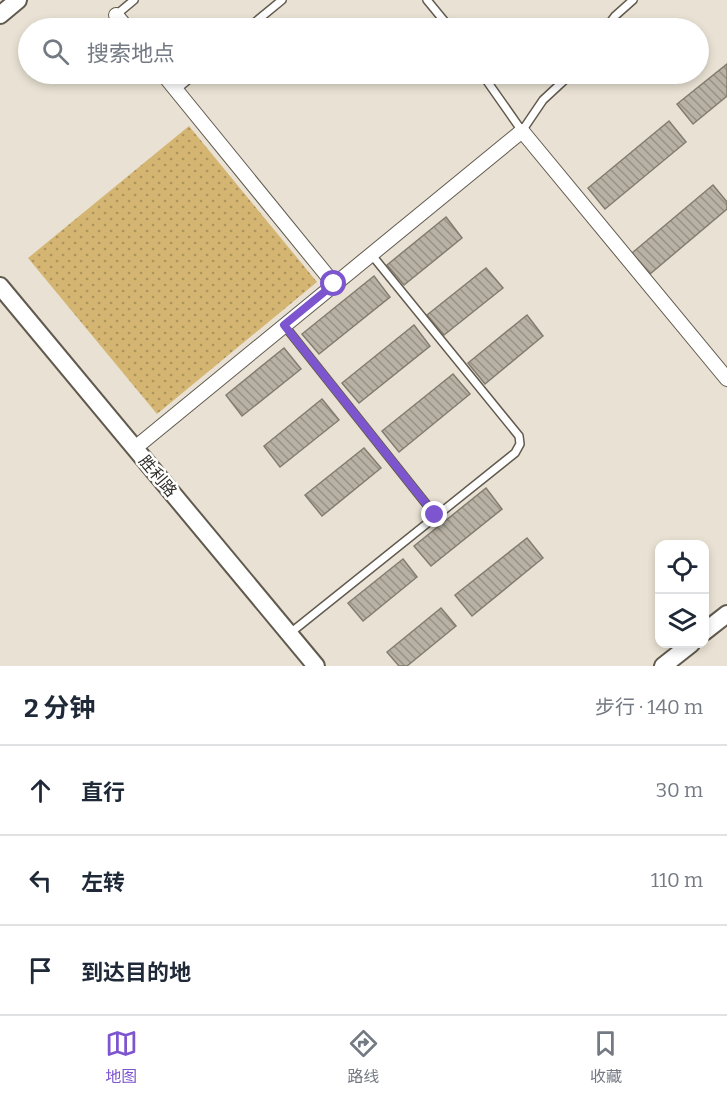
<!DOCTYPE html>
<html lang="zh">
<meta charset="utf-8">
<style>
:root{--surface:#fff;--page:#f2f2f3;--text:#1f2937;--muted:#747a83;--line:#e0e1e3;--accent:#7d55cf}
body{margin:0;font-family:Bitter,"Noto Sans SC",serif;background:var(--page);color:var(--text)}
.controls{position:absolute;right:18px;bottom:18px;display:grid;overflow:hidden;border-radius:12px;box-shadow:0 3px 9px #0003}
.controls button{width:54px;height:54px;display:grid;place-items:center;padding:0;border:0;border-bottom:2px solid var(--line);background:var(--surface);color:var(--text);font:30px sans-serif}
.stop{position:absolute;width:18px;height:18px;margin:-14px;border:4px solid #7d55cf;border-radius:50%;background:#fff}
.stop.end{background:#7d55cf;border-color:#fff;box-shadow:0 2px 6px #0008}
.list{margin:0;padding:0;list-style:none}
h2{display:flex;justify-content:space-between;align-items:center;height:78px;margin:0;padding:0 24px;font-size:26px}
h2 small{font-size:20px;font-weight:400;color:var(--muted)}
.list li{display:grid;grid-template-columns:39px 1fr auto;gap:18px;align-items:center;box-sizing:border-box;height:90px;padding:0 24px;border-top:2px solid var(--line)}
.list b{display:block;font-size:22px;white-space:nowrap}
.list em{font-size:20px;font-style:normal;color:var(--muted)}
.icon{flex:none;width:33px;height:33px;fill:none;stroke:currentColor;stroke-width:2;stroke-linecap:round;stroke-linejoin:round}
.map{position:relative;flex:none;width:727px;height:666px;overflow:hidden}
.search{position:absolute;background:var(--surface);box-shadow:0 3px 9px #0003;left:18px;right:18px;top:18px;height:66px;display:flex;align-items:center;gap:15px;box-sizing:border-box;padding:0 21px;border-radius:33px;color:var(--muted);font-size:22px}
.sheet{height:348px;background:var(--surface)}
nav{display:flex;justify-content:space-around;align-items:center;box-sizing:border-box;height:84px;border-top:2px solid var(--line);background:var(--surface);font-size:16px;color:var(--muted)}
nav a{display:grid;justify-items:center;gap:3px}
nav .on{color:var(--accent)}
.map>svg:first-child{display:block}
.grass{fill:url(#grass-dots)}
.building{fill:url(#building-back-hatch);stroke:#837d70;stroke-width:1.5}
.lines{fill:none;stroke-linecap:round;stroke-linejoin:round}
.service-casing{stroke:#615a4e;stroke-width:10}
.minor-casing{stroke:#615a4e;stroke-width:16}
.tertiary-casing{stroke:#615a4e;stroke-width:20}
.service{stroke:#fff;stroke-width:7}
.minor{stroke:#fff;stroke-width:14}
.tertiary{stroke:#fff;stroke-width:16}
.route{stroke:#7d55cf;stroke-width:8}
.labels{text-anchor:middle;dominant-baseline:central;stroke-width:5;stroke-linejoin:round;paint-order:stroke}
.street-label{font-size:16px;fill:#302d28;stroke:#fff}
</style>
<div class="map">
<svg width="727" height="666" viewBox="0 0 727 666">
<defs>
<pattern id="grass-dots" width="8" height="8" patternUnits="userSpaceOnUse" patternTransform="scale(1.5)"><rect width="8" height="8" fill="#d5b572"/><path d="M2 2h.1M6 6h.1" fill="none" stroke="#ad945e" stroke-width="1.8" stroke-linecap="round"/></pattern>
<pattern id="building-back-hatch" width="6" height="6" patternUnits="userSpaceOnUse" patternTransform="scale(1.5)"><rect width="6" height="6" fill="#b9b2a4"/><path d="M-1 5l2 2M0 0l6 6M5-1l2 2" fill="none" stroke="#979186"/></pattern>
</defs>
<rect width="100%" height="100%" fill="#e9e2d4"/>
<polygon class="grass" points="189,126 317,282 157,414 28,258"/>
<g class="building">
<polygon points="727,64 727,96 693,124 677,104"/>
<polygon points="669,121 686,142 605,209 588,188"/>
<polygon points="713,185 727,202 727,209 650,274 632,253"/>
<polygon points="446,217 462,238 404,285 387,265"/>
<polygon points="486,268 503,288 444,335 427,315"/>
<polygon points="374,276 390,297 319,354 302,334"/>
<polygon points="527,315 543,336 485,384 468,363"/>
<polygon points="414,325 430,346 359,403 342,383"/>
<polygon points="284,348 301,369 242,416 226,395"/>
<polygon points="453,374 470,394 399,452 382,431"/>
<polygon points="322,399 339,420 280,467 264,446"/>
<polygon points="364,448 381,468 322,516 305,495"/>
<polygon points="486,488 502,509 431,566 414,546"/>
<polygon points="527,538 543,558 472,616 455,595"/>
<polygon points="403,559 417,577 363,621 348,603"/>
<polygon points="441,608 456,626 407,666 399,666 387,652"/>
</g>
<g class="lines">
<defs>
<g id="service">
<polyline points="427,0 450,28"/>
<polyline points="116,15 134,0"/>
<polyline points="248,28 282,0"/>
<polyline points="606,28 615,16 633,0"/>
<polyline points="482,74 522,131 543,100 571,74"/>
<polyline points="176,90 195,74"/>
<polyline points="284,325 435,515"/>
<polyline points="289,634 515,453 520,444 519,436 371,254"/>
</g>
<g id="minor">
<polyline points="116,15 127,28"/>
<polyline points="163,74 334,284"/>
<polyline points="135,448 522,131 727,379"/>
</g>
<g id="tertiary">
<polyline points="0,15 18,0"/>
<polyline points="0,286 316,666"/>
<polyline points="704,632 727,614"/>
<polyline points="663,666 691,644"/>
</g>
</defs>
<use href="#service" class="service-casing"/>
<use href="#minor" class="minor-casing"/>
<use href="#tertiary" class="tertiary-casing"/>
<use href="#service" class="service"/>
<use href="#minor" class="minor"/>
<use href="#tertiary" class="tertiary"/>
</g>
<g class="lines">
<polyline class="route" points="334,284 284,325 435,515"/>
</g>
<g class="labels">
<g class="street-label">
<text transform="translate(158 476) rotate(50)">胜利路</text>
</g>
</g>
</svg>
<div class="controls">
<button><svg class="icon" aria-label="locate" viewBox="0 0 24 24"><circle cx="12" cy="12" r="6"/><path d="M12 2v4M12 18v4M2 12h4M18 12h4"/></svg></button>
<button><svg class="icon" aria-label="layers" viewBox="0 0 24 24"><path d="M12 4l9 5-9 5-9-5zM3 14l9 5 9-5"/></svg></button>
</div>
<div class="stop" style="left:334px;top:284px"></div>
<div class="stop end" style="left:435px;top:515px"></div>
<div class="search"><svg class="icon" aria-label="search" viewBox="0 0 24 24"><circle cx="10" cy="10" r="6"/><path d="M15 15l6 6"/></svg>搜索地点</div>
</div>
<section class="sheet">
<h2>2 分钟<small>步行 · 140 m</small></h2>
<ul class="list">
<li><svg class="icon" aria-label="ahead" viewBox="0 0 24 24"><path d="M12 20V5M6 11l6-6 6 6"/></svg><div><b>直行</b></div><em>30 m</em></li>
<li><svg class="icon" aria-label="left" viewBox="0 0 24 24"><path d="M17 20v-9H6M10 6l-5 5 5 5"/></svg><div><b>左转</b></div><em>110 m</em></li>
<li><svg class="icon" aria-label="arrive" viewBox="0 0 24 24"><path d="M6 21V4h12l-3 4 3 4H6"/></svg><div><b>到达目的地</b></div></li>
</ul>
</section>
<nav>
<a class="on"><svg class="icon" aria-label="map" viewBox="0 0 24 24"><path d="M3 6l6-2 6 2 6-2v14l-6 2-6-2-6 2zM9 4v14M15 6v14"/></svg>地图</a>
<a><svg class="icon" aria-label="directions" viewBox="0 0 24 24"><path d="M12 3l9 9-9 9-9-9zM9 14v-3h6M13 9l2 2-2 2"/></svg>路线</a>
<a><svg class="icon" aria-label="saved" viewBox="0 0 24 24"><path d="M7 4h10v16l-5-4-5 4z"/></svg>收藏</a>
</nav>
